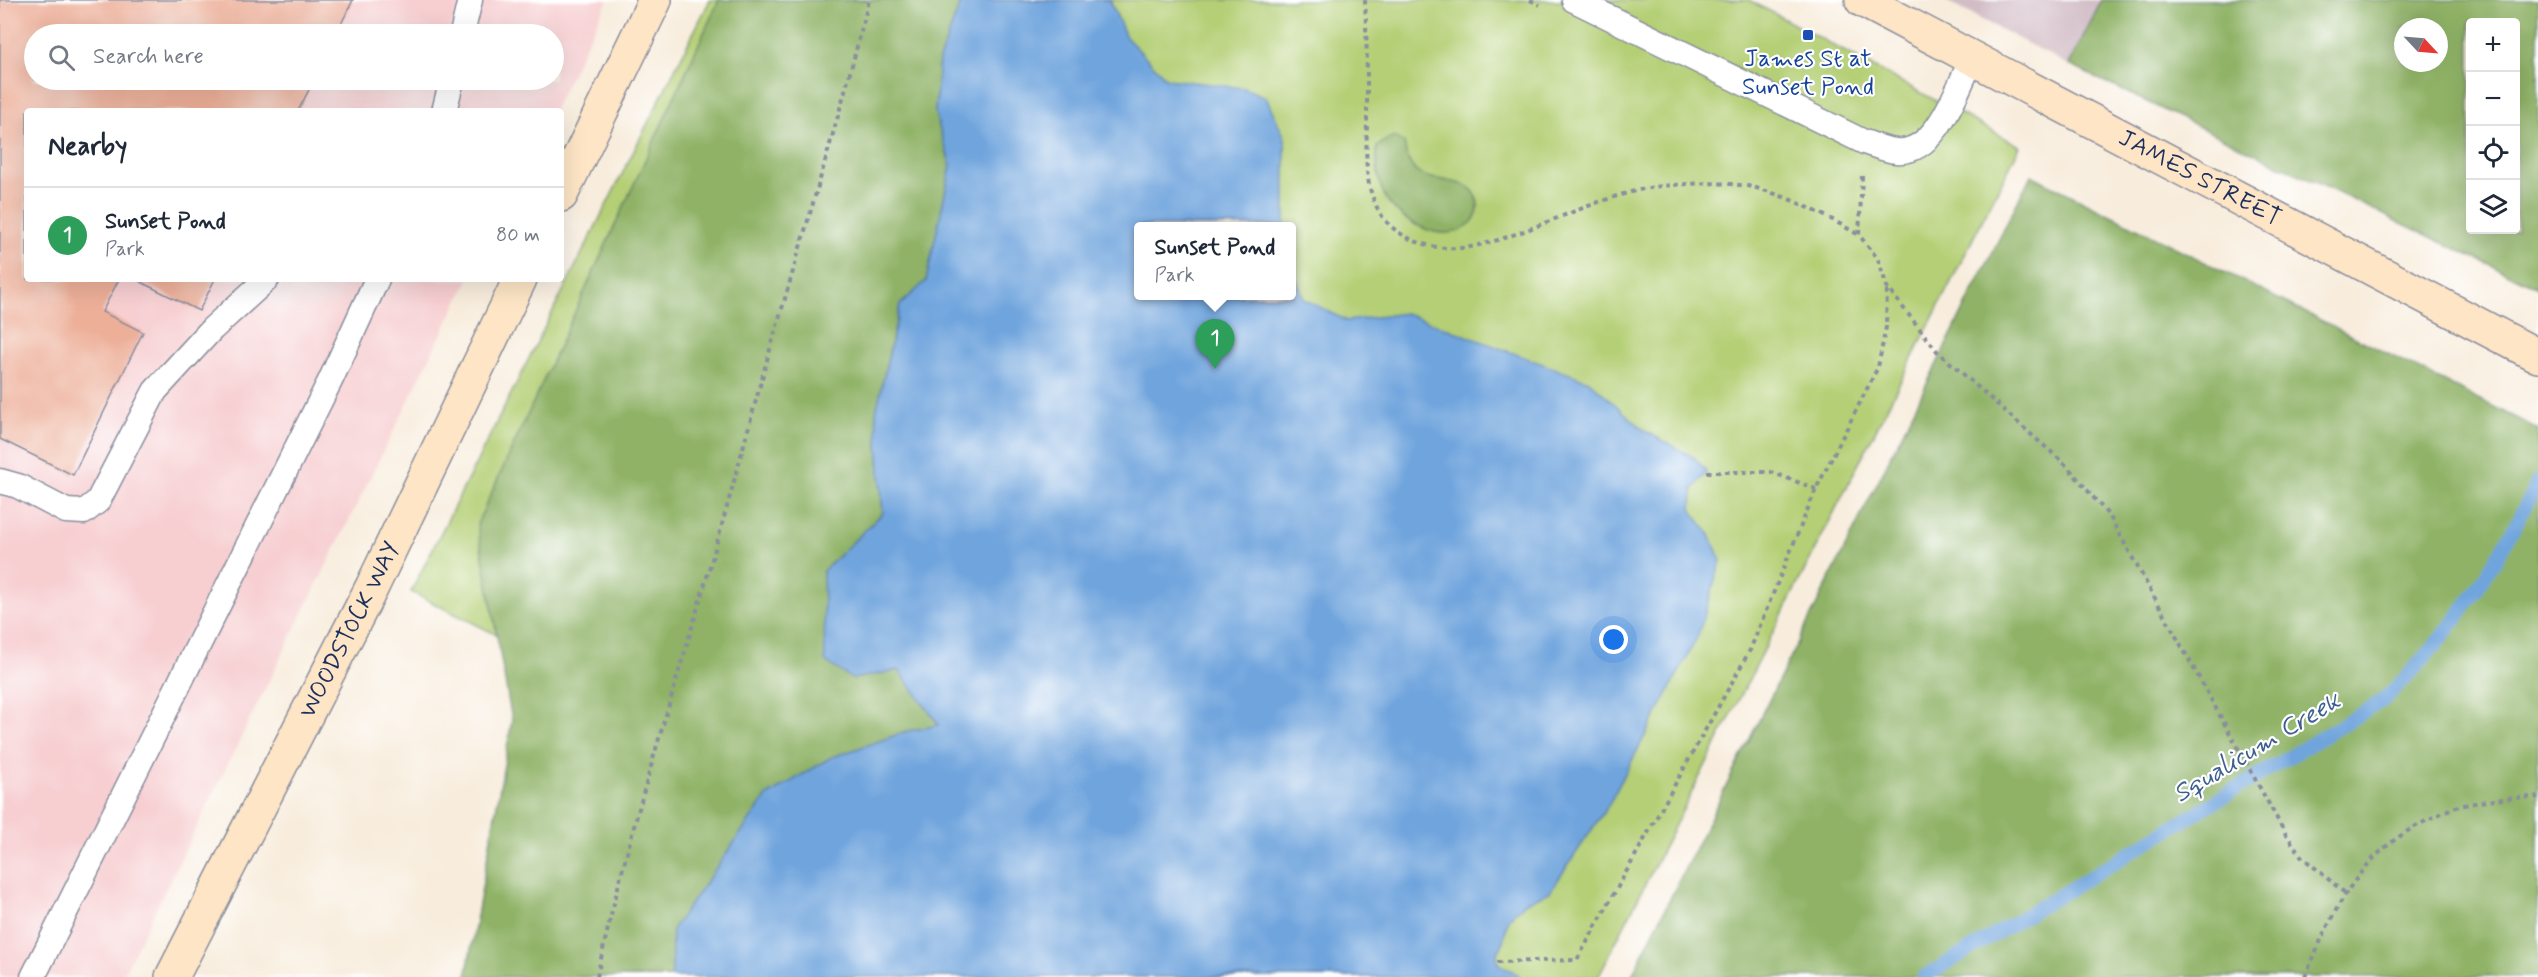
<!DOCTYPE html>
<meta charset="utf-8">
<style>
:root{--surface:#fff;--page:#f2f2f3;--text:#1f2937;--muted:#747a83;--line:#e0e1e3;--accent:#c8321e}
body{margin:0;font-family:Mynerve,sans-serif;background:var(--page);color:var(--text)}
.controls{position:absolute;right:18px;top:18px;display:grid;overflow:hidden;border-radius:6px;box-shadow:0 6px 24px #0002}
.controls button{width:54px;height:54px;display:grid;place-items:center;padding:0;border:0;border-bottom:2px solid var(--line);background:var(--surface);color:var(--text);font:30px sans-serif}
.compass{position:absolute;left:2394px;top:18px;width:54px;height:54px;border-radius:50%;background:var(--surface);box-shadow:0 6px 24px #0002;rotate:116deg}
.you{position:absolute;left:1614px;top:640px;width:21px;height:21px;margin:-15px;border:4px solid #fff;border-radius:50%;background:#1a73e8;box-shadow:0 0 0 9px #1a73e833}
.badge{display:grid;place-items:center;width:39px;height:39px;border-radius:50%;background:var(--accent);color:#fff;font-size:20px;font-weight:700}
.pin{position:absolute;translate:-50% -50px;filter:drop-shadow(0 2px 3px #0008)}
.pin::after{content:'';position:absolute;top:32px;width:21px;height:18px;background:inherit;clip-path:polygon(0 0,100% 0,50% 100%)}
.popup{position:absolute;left:1134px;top:222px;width:162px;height:78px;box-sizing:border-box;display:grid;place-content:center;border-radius:6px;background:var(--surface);filter:drop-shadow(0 2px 4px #0005);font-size:20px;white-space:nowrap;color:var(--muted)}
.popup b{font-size:22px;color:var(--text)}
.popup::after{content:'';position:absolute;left:50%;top:100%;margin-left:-12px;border:12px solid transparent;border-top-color:var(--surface)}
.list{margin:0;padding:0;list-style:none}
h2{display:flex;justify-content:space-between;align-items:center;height:78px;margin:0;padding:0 24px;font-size:26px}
h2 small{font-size:20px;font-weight:400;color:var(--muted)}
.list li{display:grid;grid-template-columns:39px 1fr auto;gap:18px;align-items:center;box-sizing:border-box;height:96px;padding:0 24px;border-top:2px solid var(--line)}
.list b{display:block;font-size:22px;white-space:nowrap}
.list p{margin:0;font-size:20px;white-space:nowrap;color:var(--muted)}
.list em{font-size:20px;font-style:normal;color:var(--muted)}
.icon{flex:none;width:33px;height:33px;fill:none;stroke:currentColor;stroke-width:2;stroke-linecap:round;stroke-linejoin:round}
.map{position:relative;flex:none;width:2538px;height:977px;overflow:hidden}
.search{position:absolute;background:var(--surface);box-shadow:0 6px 24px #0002;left:24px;top:24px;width:540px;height:66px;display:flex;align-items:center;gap:15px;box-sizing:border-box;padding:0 21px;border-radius:33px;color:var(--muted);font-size:22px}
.panel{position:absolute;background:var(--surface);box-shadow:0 6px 24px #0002;left:24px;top:108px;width:540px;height:174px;border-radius:6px}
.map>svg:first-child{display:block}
.built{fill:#f7cfd1;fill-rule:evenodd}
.industrial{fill:#d2bdc6}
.green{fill:#b4cf74;stroke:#687f69;stroke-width:1.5;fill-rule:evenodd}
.forest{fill:#8fb266;stroke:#557062;stroke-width:1.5;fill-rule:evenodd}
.water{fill:#70a4dd;stroke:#466a9e;stroke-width:1.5}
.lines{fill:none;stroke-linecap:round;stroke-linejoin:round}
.stream{stroke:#70a4dd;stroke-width:14}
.building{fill:#edaf98}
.lane-casing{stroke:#8a8e9e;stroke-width:27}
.secondary-casing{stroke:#8a8e9e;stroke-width:36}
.path{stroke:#8a8e9e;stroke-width:4;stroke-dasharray:4.5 4.5;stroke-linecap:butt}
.lane{stroke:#fff;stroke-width:24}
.secondary{stroke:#fde5c5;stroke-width:33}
.transit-dot{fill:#1a4fb4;stroke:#fff;stroke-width:2}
.labels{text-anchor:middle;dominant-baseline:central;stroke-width:4.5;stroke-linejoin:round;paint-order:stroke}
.transit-label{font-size:24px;fill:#164399;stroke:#fff}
.street-label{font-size:24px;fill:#1b2f5e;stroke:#fff}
.water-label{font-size:26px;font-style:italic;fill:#3d5e91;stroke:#fff}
</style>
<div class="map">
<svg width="2538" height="977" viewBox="0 0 2538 977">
<rect width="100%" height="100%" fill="#fff"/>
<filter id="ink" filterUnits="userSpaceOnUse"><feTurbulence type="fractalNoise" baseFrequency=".0167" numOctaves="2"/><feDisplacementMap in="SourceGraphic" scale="12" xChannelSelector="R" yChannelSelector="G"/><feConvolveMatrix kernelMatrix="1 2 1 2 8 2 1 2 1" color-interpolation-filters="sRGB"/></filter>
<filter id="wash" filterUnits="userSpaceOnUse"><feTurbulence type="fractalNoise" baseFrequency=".008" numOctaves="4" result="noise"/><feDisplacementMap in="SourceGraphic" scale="24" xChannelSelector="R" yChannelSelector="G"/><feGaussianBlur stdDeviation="1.35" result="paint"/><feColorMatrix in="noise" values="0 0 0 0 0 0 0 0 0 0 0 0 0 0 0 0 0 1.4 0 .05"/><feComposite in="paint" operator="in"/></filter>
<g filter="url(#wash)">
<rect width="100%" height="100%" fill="#f8eddd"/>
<path class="built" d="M0,0H608L553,111H27V279H469L122,977H0ZM34,34H554V80H34Z"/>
<polygon class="industrial" points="1944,0 2102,0 2069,65"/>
<path class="green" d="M710,0H1749L2020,146L1598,977H623L694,733L411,592ZM1138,226H1292V296H1138Z"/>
<g class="forest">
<polygon points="719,0 962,0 939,60 935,113 951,166 926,282 900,305 876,412 883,513 823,571 852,679 899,670 939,725 908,731 672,930 672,977 466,977 512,720 477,524"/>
<path d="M2102,0H2538V288L2069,65ZM2516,22V230H2470V22ZM2403,27H2439V63H2403Z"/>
<path d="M1395,137L1404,143C1406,153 1408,164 1416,171C1434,186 1479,173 1478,207C1478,215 1473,222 1467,226C1444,244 1406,224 1390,204C1377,189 1376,166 1377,147L1386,140Z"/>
<polygon points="2031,175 2538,429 2538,977 1631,977"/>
</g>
<path class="water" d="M962,0H1110L1126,37L1167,79L1244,88L1266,97L1285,138V226H1138V296H1292V268L1304,299L1347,321L1405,313L1589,381L1645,431L1695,458L1707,472L1693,489L1692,511L1710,535L1721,561L1698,636L1609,804L1550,892L1526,902L1508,919L1502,946L1497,954V962C1504,970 1514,969 1520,977H672V930L767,796L830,758L908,731L939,725L899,670L852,679L825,661L823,571L883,513L876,412L900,305L926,281L951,166L935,113L939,60Z"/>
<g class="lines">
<path class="stream" d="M1924,977L2382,701C2451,637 2497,565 2538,481"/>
</g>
<g id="blocks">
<g class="building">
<polygon points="0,0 353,0 336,34 34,34 34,80 314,80 298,111 27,111 27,279 119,279 102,312 143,332 73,475 0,439"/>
<polygon points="135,279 215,279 199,311"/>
</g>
</g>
</g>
<g filter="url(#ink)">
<use href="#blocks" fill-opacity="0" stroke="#8a8e9e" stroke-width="1.5"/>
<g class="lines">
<defs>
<g id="lane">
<path d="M1574,0L1864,142C1874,145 1885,150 1896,151C1937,155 1957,88 1972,59"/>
<polyline points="462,34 470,0"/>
<polyline points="444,111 452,80"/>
<polyline points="0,481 18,486 66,511 84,512 98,501 155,391 212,329 267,279"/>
<polyline points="33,977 331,379 377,279"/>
</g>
<g id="secondary">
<path id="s1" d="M1862,0L2538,356"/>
<polyline points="561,195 655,0"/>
<path id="s2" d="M172,977L372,587L520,279"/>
</g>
</defs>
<use href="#lane" class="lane-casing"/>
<use href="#secondary" class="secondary-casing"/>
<g class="path">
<path d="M1365,0C1367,39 1367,79 1367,118C1367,146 1363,176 1375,203C1390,241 1438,254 1475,246C1539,232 1609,188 1674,185C1698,183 1723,182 1747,186C1786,194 1825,215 1859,235"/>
<polyline points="1530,0 1540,5"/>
<polyline points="1862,176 1859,235 1878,259 1887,287 1937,351 2067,466 2110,517 2285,833 2302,857 2345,893"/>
<polyline points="1707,472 1771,472 1816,489"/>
<polyline points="1497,962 1577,960 1750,650 1816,489 1878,367 1886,327 1887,288"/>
<path d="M597,977C629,827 677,682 719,535C736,475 752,414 769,353C803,236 839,119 869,0"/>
<path d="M2305,977C2332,912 2359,853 2426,821C2436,816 2446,810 2456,807C2483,800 2510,798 2538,797"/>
</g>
<use href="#lane" class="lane"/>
<use href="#secondary" class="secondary"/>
</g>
</g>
<rect class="transit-dot" x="1802" y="29" width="12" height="12" rx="3"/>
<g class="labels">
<g class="transit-label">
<text x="1808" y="59">James St at<tspan x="1808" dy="28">Sunset Pond</tspan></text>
</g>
<g class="street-label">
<text stroke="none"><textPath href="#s1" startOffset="382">JAMES STREET</textPath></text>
<text stroke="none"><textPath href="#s2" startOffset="390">WOODSTOCK WAY</textPath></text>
</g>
<g class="water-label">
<text transform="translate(2257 748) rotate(-31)">Squalicum Creek</text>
</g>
</g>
</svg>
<div class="controls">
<button>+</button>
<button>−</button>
<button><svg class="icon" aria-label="locate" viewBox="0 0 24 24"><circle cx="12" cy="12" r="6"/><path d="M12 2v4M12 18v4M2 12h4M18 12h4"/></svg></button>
<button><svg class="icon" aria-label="layers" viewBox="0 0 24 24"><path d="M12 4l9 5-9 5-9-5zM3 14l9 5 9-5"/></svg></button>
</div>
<svg class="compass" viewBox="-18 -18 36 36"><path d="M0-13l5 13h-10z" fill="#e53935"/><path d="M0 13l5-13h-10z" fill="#747a83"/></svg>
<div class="you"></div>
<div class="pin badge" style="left:1215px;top:369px;background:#2e9e5b">1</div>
<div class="popup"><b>Sunset Pond</b>Park</div>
<div class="search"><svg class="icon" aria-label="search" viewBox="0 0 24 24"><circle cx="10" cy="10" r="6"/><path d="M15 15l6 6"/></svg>Search here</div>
<section class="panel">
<h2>Nearby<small></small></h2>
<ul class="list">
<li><span class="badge" style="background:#2e9e5b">1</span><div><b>Sunset Pond</b><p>Park</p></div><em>80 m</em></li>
</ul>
</section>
</div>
